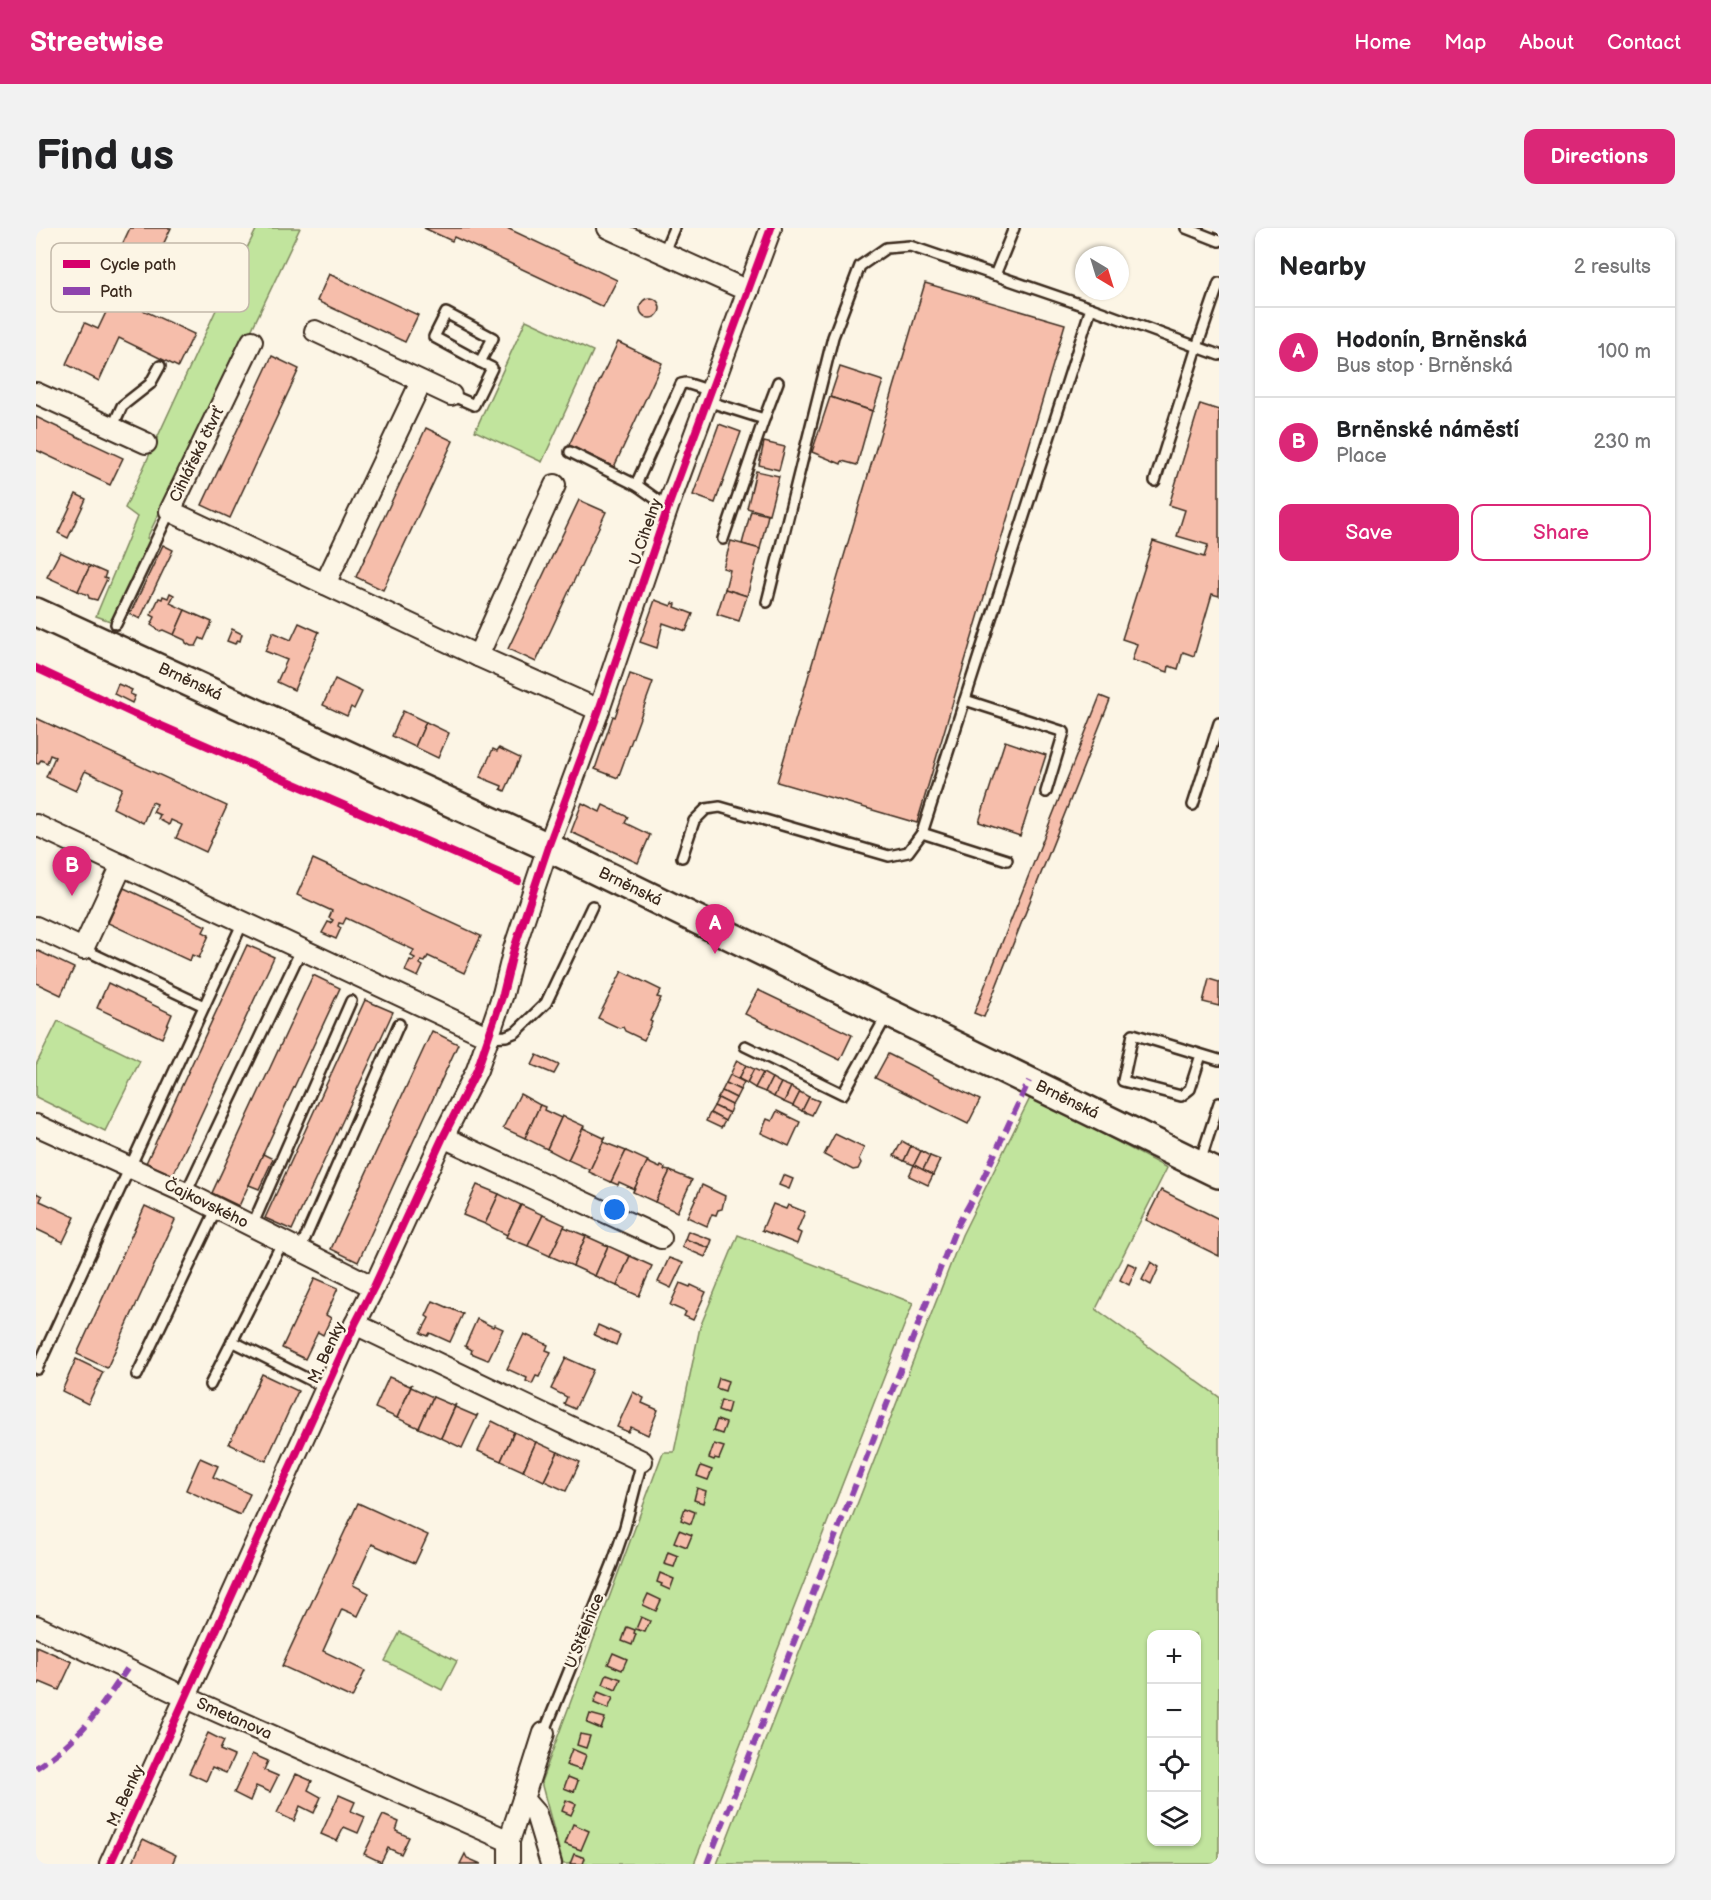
<!DOCTYPE html>
<meta charset="utf-8">
<style>
:root{--surface:#fff;--page:#f2f2f2;--text:#202124;--muted:#757577;--line:#e0e0e0;--accent:#db2777}
body{margin:0;font-family:"Balsamiq Sans",sans-serif;background:var(--page);color:var(--text)}
.controls{position:absolute;right:18px;bottom:18px;display:grid;overflow:hidden;border-radius:12px;box-shadow:0 2px 4px #0004}
.controls button{width:54px;height:54px;display:grid;place-items:center;padding:0;border:0;border-bottom:2px solid var(--line);background:var(--surface);color:var(--text);font:30px sans-serif}
.compass{position:absolute;left:1039px;top:18px;width:54px;height:54px;border-radius:50%;background:var(--surface);box-shadow:0 2px 4px #0004;rotate:142deg}
.you{position:absolute;left:579px;top:982px;width:21px;height:21px;margin:-15px;border:4px solid #fff;border-radius:50%;background:#1a73e8;box-shadow:0 0 0 9px #1a73e833}
.badge{display:grid;place-items:center;width:39px;height:39px;border-radius:50%;background:var(--accent);color:#fff;font-size:20px;font-weight:700}
.pin{position:absolute;translate:-50% -50px;filter:drop-shadow(0 2px 3px #0008)}
.pin::after{content:'';position:absolute;top:32px;width:21px;height:18px;background:inherit;clip-path:polygon(0 0,100% 0,50% 100%)}
.list{margin:0;padding:0;list-style:none}
h2{display:flex;justify-content:space-between;align-items:center;height:78px;margin:0;padding:0 24px;font-size:26px}
h2 small{font-size:20px;font-weight:400;color:var(--muted)}
.list li{display:grid;grid-template-columns:39px 1fr auto;gap:18px;align-items:center;box-sizing:border-box;height:90px;padding:0 24px;border-top:2px solid var(--line)}
.list b{display:block;font-size:22px;white-space:nowrap}
.list p{margin:0;font-size:20px;white-space:nowrap;color:var(--muted)}
.list em{font-size:20px;font-style:normal;color:var(--muted)}
.actions{display:flex;gap:12px;padding:18px 24px}
.actions a{flex:1;padding:14px 0;border:2px solid var(--accent);border-radius:12px;text-align:center;font-size:21px;color:var(--accent)}
.actions .main{background:var(--accent);color:#fff}
.icon{flex:none;width:33px;height:33px;fill:none;stroke:currentColor;stroke-width:2;stroke-linecap:round;stroke-linejoin:round}
.map{position:relative;flex:none;width:1183px;height:1636px;overflow:hidden;border-radius:12px}
header{display:flex;align-items:center;gap:36px;box-sizing:border-box;height:84px;padding:0 30px;background:var(--accent);color:#fff}
header strong{font-size:28px}
nav{display:flex;gap:33px;margin-inline-start:auto;font-size:21px}
.intro{display:flex;align-items:center;justify-content:space-between;box-sizing:border-box;height:144px;padding:0 36px}
h1{margin:0;font-size:42px}
.button{padding:15px 27px;border-radius:12px;background:var(--accent);color:#fff;font-size:21px;font-weight:700}
main{display:flex;gap:36px;padding:0 36px}
aside{flex:1;background:var(--surface);border-radius:12px;box-shadow:0 2px 4px #0004}
.map>svg:first-child{display:block}
.green{fill:#c1e49d;stroke:#7e875e;stroke-width:1.5;fill-rule:evenodd}
.building{fill:#f6beab;stroke:#3b2a1e;stroke-width:1.5}
.lines{fill:none;stroke-linecap:round;stroke-linejoin:round}
.service-casing{stroke:#3b2a1e;stroke-width:14}
.minor-casing{stroke:#3b2a1e;stroke-width:24}
.secondary-casing{stroke:#3b2a1e;stroke-width:32}
.service{stroke:#fcf5e5;stroke-width:9}
.minor{stroke:#fcf5e5;stroke-width:20}
.secondary{stroke:#fcf5e5;stroke-width:27}
.quiet{stroke:#8e44ad;stroke-width:6;stroke-dasharray:12 6;stroke-linecap:butt}
.cycleway-casing{stroke:#fcf5e5;stroke-width:11}
.cycleway{stroke:#d6006c;stroke-width:8}
.labels{text-anchor:middle;dominant-baseline:central;stroke-width:5;stroke-linejoin:round;paint-order:stroke}
.street-label{font-size:16px;fill:#3b2a1e;stroke:#fcf5e5}
.key{fill:#fcf5e5;stroke:#c2b8a9;stroke-width:1.5}
.key-label{font-size:16px;fill:#3b2a1e}
</style>
<header>
<strong>Streetwise</strong>
<nav><a>Home</a><a>Map</a><a>About</a><a>Contact</a></nav>
</header>
<div class="intro"><h1>Find us</h1><a class="button">Directions</a></div>
<main>
<div class="map">
<svg width="1183" height="1636" viewBox="0 0 1183 1636">
<rect width="100%" height="100%" fill="#fcf5e5"/>
<filter id="ink" filterUnits="userSpaceOnUse"><feTurbulence type="fractalNoise" baseFrequency=".0167" numOctaves="2"/><feDisplacementMap in="SourceGraphic" scale="12" xChannelSelector="R" yChannelSelector="G"/><feConvolveMatrix kernelMatrix="1 2 1 2 8 2 1 2 1" color-interpolation-filters="sRGB"/></filter>
<g filter="url(#ink)">
<g class="green">
<polygon points="221,0 264,0 204,126 201,125 111,310 115,313 77,394 60,388 101,289 89,280 179,84"/>
<polygon points="490,92 557,123 506,234 439,203"/>
<polygon points="22,793 104,833 69,903 0,869 0,837"/>
<path d="M995,868L1131,940L1060,1081L1183,1169V1636H681L926,1007ZM1116,1406H1160V1614H1116Z"/>
<polygon points="702,1007 877,1075 658,1636 527,1636 505,1554 627,1224 638,1224 664,1099"/>
<polygon points="364,1404 421,1433 406,1462 349,1433"/>
</g>
<g class="building">
<polygon points="94,0 135,0 98,78 158,106 142,139 83,110 63,153 30,136 49,95 62,101 80,63 67,57"/>
<polygon points="388,0 471,0 581,52 567,79 418,9 416,13"/>
<polygon points="293,46 382,87 369,114 281,73"/>
<polygon points="889,55 1029,96 881,595 741,554"/>
<circle cx="614" cy="80" r="10"/>
<polygon points="582,114 626,135 578,239 533,217"/>
<polygon points="236,128 263,141 194,290 166,277"/>
<polygon points="804,139 847,153 837,183 794,169"/>
<polygon points="794,169 836,183 821,237 806,233 805,236 776,224"/>
<polygon points="1164,176 1183,182 1183,368 1176,366 1158,428 1147,424 1142,441 1133,438 1132,444 1096,432 1101,416 1086,411 1117,313 1168,329 1172,317 1141,308 1149,282 1133,277"/>
<polygon points="0,189 87,230 74,257 0,222"/>
<polygon points="683,196 705,204 679,275 657,267"/>
<polygon points="390,200 417,213 347,362 320,349"/>
<polygon points="728,214 749,219 743,242 723,237"/>
<polygon points="720,243 743,248 733,286 711,280"/>
<polygon points="40,266 50,271 32,310 22,305"/>
<polygon points="543,272 570,284 500,434 472,421"/>
<polygon points="715,283 732,287 724,321 706,316"/>
<polygon points="695,313 724,321 711,368 689,361 694,342 687,340"/>
<polygon points="127,317 137,322 104,391 94,386"/>
<polygon points="24,324 54,338 42,363 11,349"/>
<polygon points="54,338 70,345 68,350 71,351 61,372 53,370 52,367 42,363"/>
<polygon points="689,361 711,368 703,393 681,386"/>
<polygon points="134,365 138,367 134,375 149,382 138,407 127,402 124,403 115,397 119,389 115,387 123,370 126,371 127,368 132,370"/>
<polygon points="619,372 635,378 636,375 640,376 639,379 657,386 650,403 627,395 621,420 604,414"/>
<polygon points="149,382 176,394 168,412 164,410 160,418 155,418 150,415 149,412 138,407"/>
<polygon points="263,395 283,404 258,462 241,454 251,432 229,423 237,404 255,412"/>
<polygon points="196,401 206,406 204,413 201,412 199,416 191,413"/>
<polygon points="594,446 617,454 582,550 559,541 577,488 579,489"/>
<polygon points="299,451 326,464 318,481 315,479 311,488 287,477"/>
<polygon points="82,456 96,462 94,466 99,468 96,475 78,466"/>
<polygon points="1064,468 1074,472 948,789 938,785"/>
<polygon points="367,483 390,494 379,519 356,508"/>
<polygon points="0,490 191,578 170,624 140,610 146,597 135,592 133,597 122,591 124,587 117,584 121,576 116,574 107,595 77,580 86,560 49,543 40,563 10,549 19,529 14,527 11,535 5,532 2,536 0,535"/>
<polygon points="390,494 413,505 402,530 379,519"/>
<polygon points="969,513 1010,527 984,608 943,594"/>
<polygon points="463,520 484,530 469,563 465,561 466,558 444,549 457,521 461,523"/>
<polygon points="546,575 564,584 567,577 592,589 589,595 614,607 602,635 535,604"/>
<polygon points="277,631 445,708 428,745 392,728 389,734 385,733 384,736 387,738 382,749 369,743 374,732 377,733 379,730 375,728 378,722 310,690 307,696 303,695 302,698 305,700 300,711 286,705 292,694 295,695 297,692 293,690 296,683 261,667"/>
<polygon points="88,660 170,698 167,704 173,707 163,730 156,727 154,733 72,695"/>
<polygon points="211,717 238,729 137,947 110,935"/>
<polygon points="0,722 38,740 25,767 0,755"/>
<polygon points="586,743 625,762 621,769 625,770 614,793 616,794 608,812 589,803 587,799 583,800 562,790"/>
<polygon points="277,747 304,760 203,978 176,965"/>
<polygon points="1173,751 1183,754 1183,778 1167,774"/>
<polygon points="72,755 136,786 126,810 61,780"/>
<polygon points="722,762 816,807 804,832 709,786"/>
<polygon points="329,772 357,784 256,1002 229,990"/>
<polygon points="396,803 422,816 322,1034 295,1021"/>
<polygon points="852,826 944,872 932,896 839,850"/>
<polygon points="501,827 523,837 518,846 496,837"/>
<polygon points="701,832 710,837 703,851 694,847"/>
<polygon points="710,837 718,841 711,855 703,851"/>
<polygon points="718,841 727,845 719,860 711,855"/>
<polygon points="727,845 736,850 729,864 719,860"/>
<polygon points="694,847 708,854 704,862 690,855"/>
<polygon points="736,850 745,855 738,869 729,864"/>
<polygon points="690,855 704,862 700,870 686,863"/>
<polygon points="745,855 755,859 748,874 738,869"/>
<polygon points="755,859 764,864 757,878 748,874"/>
<polygon points="686,863 700,870 696,877 682,870"/>
<polygon points="764,864 773,869 766,883 757,878"/>
<polygon points="484,866 504,877 489,910 467,900"/>
<polygon points="773,869 783,873 776,887 766,883"/>
<polygon points="682,870 696,877 693,885 678,878"/>
<polygon points="504,877 509,879 508,882 525,890 526,888 511,921 489,910"/>
<polygon points="678,878 693,885 689,893 674,885"/>
<polygon points="741,883 764,894 753,918 725,905 731,891 736,893"/>
<polygon points="674,885 689,893 685,900 670,893"/>
<polygon points="526,888 548,898 532,932 511,921"/>
<polygon points="547,900 568,910 570,908 554,942 532,932"/>
<polygon points="799,906 828,920 823,931 825,935 822,941 817,942 788,927"/>
<polygon points="569,910 567,914 590,923 575,954 553,944"/>
<polygon points="866,913 875,918 868,933 858,928"/>
<polygon points="875,918 885,923 878,937 868,933"/>
<polygon points="590,923 612,933 597,964 598,961 583,954 582,957 575,954"/>
<polygon points="885,923 894,928 887,942 878,937"/>
<polygon points="227,926 237,931 223,961 213,957"/>
<polygon points="894,928 904,932 897,947 887,942"/>
<polygon points="611,934 624,940 625,938 629,940 628,942 634,943 619,974 597,964"/>
<polygon points="878,937 897,947 892,957 873,948"/>
<polygon points="634,943 656,952 641,984 619,974"/>
<polygon points="747,947 757,951 753,961 743,957"/>
<polygon points="441,957 463,966 449,996 427,987"/>
<polygon points="666,957 689,968 686,981 682,982 680,987 676,986 671,998 651,989"/>
<polygon points="1125,962 1183,991 1183,1028 1110,992"/>
<polygon points="0,965 6,968 4,973 39,989 27,1014 0,1001"/>
<polygon points="463,966 485,977 471,1007 449,996"/>
<polygon points="737,976 750,981 752,977 769,984 761,1003 765,1005 761,1016 726,1002"/>
<polygon points="485,977 507,987 492,1018 470,1009"/>
<polygon points="109,978 139,992 71,1140 41,1126"/>
<polygon points="507,987 529,997 514,1028 492,1018"/>
<polygon points="528,999 550,1008 537,1038 514,1028"/>
<polygon points="652,1003 676,1012 673,1020 649,1011"/>
<polygon points="550,1008 572,1018 559,1048 537,1038"/>
<polygon points="649,1011 673,1020 669,1029 646,1019"/>
<polygon points="572,1018 594,1028 581,1058 559,1048"/>
<polygon points="594,1028 616,1038 603,1068 581,1058"/>
<polygon points="633,1030 647,1035 635,1060 622,1054"/>
<polygon points="1115,1034 1123,1039 1115,1057 1106,1052"/>
<polygon points="1092,1035 1101,1039 1093,1057 1084,1052"/>
<polygon points="279,1050 302,1060 290,1087 295,1090 287,1107 282,1104 269,1131 246,1120"/>
<polygon points="644,1055 654,1059 655,1057 670,1064 657,1092 648,1088 650,1084 634,1077"/>
<polygon points="397,1073 427,1086 414,1114 394,1105 392,1108 385,1105 393,1090 390,1088"/>
<polygon points="441,1091 457,1099 458,1097 467,1101 452,1132 435,1125 436,1122 429,1118"/>
<polygon points="562,1097 584,1107 580,1117 558,1107"/>
<polygon points="488,1106 512,1117 510,1122 515,1124 503,1149 500,1148 496,1156 490,1153 491,1150 471,1141"/>
<polygon points="530,1130 557,1142 539,1181 528,1176 531,1169 515,1161"/>
<polygon points="40,1131 67,1144 52,1176 26,1163"/>
<polygon points="226,1146 262,1163 230,1233 193,1216"/>
<polygon points="353,1149 374,1158 376,1156 361,1190 339,1180"/>
<polygon points="683,1150 692,1153 689,1163 680,1160"/>
<polygon points="375,1159 397,1169 383,1200 361,1190"/>
<polygon points="597,1164 608,1170 606,1175 622,1182 612,1207 595,1199 592,1204 581,1199"/>
<polygon points="397,1169 418,1178 420,1176 405,1210 383,1200"/>
<polygon points="685,1172 694,1175 691,1186 682,1183"/>
<polygon points="419,1179 440,1188 442,1186 426,1220 405,1210"/>
<polygon points="681,1192 690,1195 686,1206 677,1203"/>
<polygon points="456,1193 478,1204 465,1233 442,1223"/>
<polygon points="478,1204 500,1214 487,1243 465,1233"/>
<polygon points="500,1214 522,1224 508,1253 487,1243"/>
<polygon points="678,1216 688,1219 683,1231 679,1230 678,1232 673,1230"/>
<polygon points="522,1224 544,1234 530,1263 508,1253"/>
<polygon points="164,1230 182,1238 177,1249 214,1266 204,1287 150,1262"/>
<polygon points="665,1238 676,1242 672,1252 661,1248"/>
<polygon points="661,1260 670,1263 667,1275 658,1272"/>
<polygon points="322,1275 392,1307 379,1335 336,1316 317,1357 333,1365 322,1388 306,1381 287,1423 329,1443 316,1470 246,1438"/>
<polygon points="649,1280 659,1284 655,1296 645,1292"/>
<polygon points="643,1302 656,1307 651,1319 638,1314"/>
<polygon points="632,1324 642,1328 638,1339 628,1336"/>
<polygon points="624,1345 638,1351 634,1362 625,1358 626,1356 621,1354"/>
<polygon points="612,1366 625,1372 620,1383 607,1377"/>
<polygon points="605,1389 614,1393 609,1404 600,1401"/>
<polygon points="591,1399 599,1402 598,1405 600,1406 596,1417 586,1413"/>
<polygon points="0,1418 36,1434 23,1462 4,1454 3,1456 0,1455"/>
<polygon points="577,1425 591,1431 586,1442 572,1436"/>
<polygon points="571,1446 585,1451 580,1462 567,1456"/>
<polygon points="562,1464 577,1470 572,1481 558,1475"/>
<polygon points="554,1486 569,1490 565,1501 551,1495"/>
<polygon points="172,1505 188,1513 184,1522 198,1528 190,1545 176,1539 170,1553 153,1545"/>
<polygon points="544,1506 554,1508 550,1520 541,1517"/>
<polygon points="536,1521 550,1527 545,1542 530,1537"/>
<polygon points="216,1526 232,1533 228,1542 242,1548 234,1564 220,1558 214,1573 198,1565"/>
<polygon points="260,1546 276,1553 272,1562 285,1569 278,1585 264,1578 258,1593 241,1585"/>
<polygon points="532,1549 542,1553 538,1564 528,1560"/>
<polygon points="303,1567 319,1574 315,1583 329,1589 322,1605 308,1599 301,1613 285,1606"/>
<polygon points="530,1572 540,1576 535,1587 526,1583"/>
<polygon points="347,1587 363,1594 360,1603 373,1609 365,1626 352,1620 345,1634 328,1626"/>
<polygon points="537,1596 553,1603 545,1622 529,1616"/>
<polygon points="107,1611 140,1627 136,1636 96,1636"/>
<polygon points="429,1626 431,1630 445,1636 424,1636"/>
<polygon points="538,1626 549,1630 547,1636 534,1636"/>
</g>
<g class="lines">
<defs>
<g id="service">
<polyline points="1150,0 1183,13"/>
<polyline points="627,26 638,0"/>
<polyline points="959,47 978,0"/>
<polyline points="1055,80 1183,127"/>
<polygon points="410,85 457,110 444,134 398,109"/>
<polyline points="415,167 438,177 456,140 444,134"/>
<polyline points="671,173 728,191 687,311"/>
<polyline points="728,191 742,154"/>
<polyline points="76,200 86,178 114,156 124,138"/>
<polyline points="534,224 602,258"/>
<polyline points="1119,253 1161,119 1183,55"/>
<polyline points="633,276 623,273 602,258 602,252 645,156 650,155 675,163"/>
<polyline points="80,396 134,283"/>
<polyline points="929,472 1028,504 1010,564"/>
<polyline points="1157,577 1183,495"/>
<polyline points="886,605 971,632"/>
<polyline points="646,629 658,593 670,581 684,579 853,628 872,624 886,605 1055,80 874,18 850,20 824,38 797,109 731,374"/>
<polyline points="47,721 168,778"/>
<polyline points="453,809 470,808 480,804 510,775 556,678"/>
<polyline points="709,818 807,866 851,787"/>
<polyline points="1165,827 1154,861 1145,868 1087,853 1097,806 1183,832"/>
<polyline points="1164,934 1183,875"/>
<polyline points="150,965 265,722"/>
<polyline points="216,998 315,773"/>
<polyline points="264,1022 363,796"/>
<polyline points="196,1113 290,1160"/>
<polyline points="1,1141 207,694"/>
<polyline points="101,1147 181,980"/>
<polyline points="174,1157 247,1013"/>
<polyline points="508,1505 576,1337 589,1299 606,1233"/>
</g>
<g id="minor">
<polyline points="572,0 712,63"/>
<polyline points="279,103 415,167"/>
<polyline points="216,113 134,283 442,428"/>
<polyline points="0,165 110,215"/>
<polyline points="519,257 442,428 563,482"/>
<polyline points="289,356 385,154"/>
<polyline points="0,597 453,809"/>
<polyline points="0,699 47,721 86,637"/>
<polyline points="0,897 150,965 338,1059"/>
<polyline points="407,909 625,1010"/>
<polyline points="319,1096 606,1233"/>
<polyline points="0,1398 151,1470 473,1613"/>
<polyline points="508,1505 487,1571 500,1586 515,1636"/>
<polyline points="74,1636 319,1096 338,1059 407,909 441,842 467,766 478,721 512,619 563,482 633,276 735,0"/>
<polyline points="473,1636 473,1613 487,1571"/>
</g>
<polyline id="secondary" points="0,384 512,619 1183,946"/>
</defs>
<use href="#service" class="service-casing"/>
<use href="#minor" class="minor-casing"/>
<use href="#secondary" class="secondary-casing"/>
<use href="#service" class="service"/>
<use href="#minor" class="minor"/>
<use href="#secondary" class="secondary"/>
<g class="quiet">
<path d="M0,1540C45,1510 62,1484 91,1441"/>
<polyline points="671,1636 920,1000 942,961 993,853"/>
</g>
<defs>
<g id="cycleway">
<polyline points="0,440 98,486 482,653"/>
<polyline points="74,1636 319,1096 338,1059 407,909 441,842 467,766 478,721 512,619 563,482 633,276 735,0"/>
</g>
</defs>
<use href="#cycleway" class="cycleway-casing"/>
<use href="#cycleway" class="cycleway"/>
</g>
</g>
<g class="labels">
<g class="street-label">
<text transform="translate(161 227) rotate(-64)">Cihlářská čtvrť</text>
<text transform="translate(610 304) rotate(-71)">U Cihelny</text>
<text transform="translate(154 454) rotate(25)">Brněnská</text>
<text transform="translate(594 659) rotate(26)">Brněnská</text>
<text transform="translate(1031 872) rotate(26)">Brněnská</text>
<text transform="translate(170 976) rotate(26)">Čajkovského</text>
<text transform="translate(291 1125) rotate(-65)">M. Benky</text>
<text transform="translate(549 1403) rotate(-68)">U Střelnice</text>
<text transform="translate(198 1491) rotate(24)">Smetanova</text>
<text transform="translate(90 1568) rotate(-65)">M. Benky</text>
</g>
</g>
<rect x="15" y="15" width="198" height="69" rx="9" class="key"/>
<rect x="27" y="32" width="27" height="8" fill="#d6006c"/>
<rect x="27" y="59" width="27" height="8" fill="#8e44ad"/>
<g class="key-label">
<text x="64" y="42">Cycle path</text>
<text x="64" y="69">Path</text>
</g>
</svg>
<div class="controls">
<button>+</button>
<button>−</button>
<button><svg class="icon" aria-label="locate" viewBox="0 0 24 24"><circle cx="12" cy="12" r="6"/><path d="M12 2v4M12 18v4M2 12h4M18 12h4"/></svg></button>
<button><svg class="icon" aria-label="layers" viewBox="0 0 24 24"><path d="M12 4l9 5-9 5-9-5zM3 14l9 5 9-5"/></svg></button>
</div>
<svg class="compass" viewBox="-18 -18 36 36"><path d="M0-13l5 13h-10z" fill="#e53935"/><path d="M0 13l5-13h-10z" fill="#757577"/></svg>
<div class="you"></div>
<div class="pin badge" style="left:679px;top:726px">A</div>
<div class="pin badge" style="left:36px;top:668px">B</div>
</div>
<aside>
<h2>Nearby<small>2 results</small></h2>
<ul class="list">
<li><span class="badge">A</span><div><b>Hodonín, Brněnská</b><p>Bus stop · Brněnská</p></div><em>100 m</em></li>
<li><span class="badge">B</span><div><b>Brněnské náměstí</b><p>Place</p></div><em>230 m</em></li>
</ul>
<div class="actions"><a class="main">Save</a><a>Share</a></div>
</aside>
</main>
